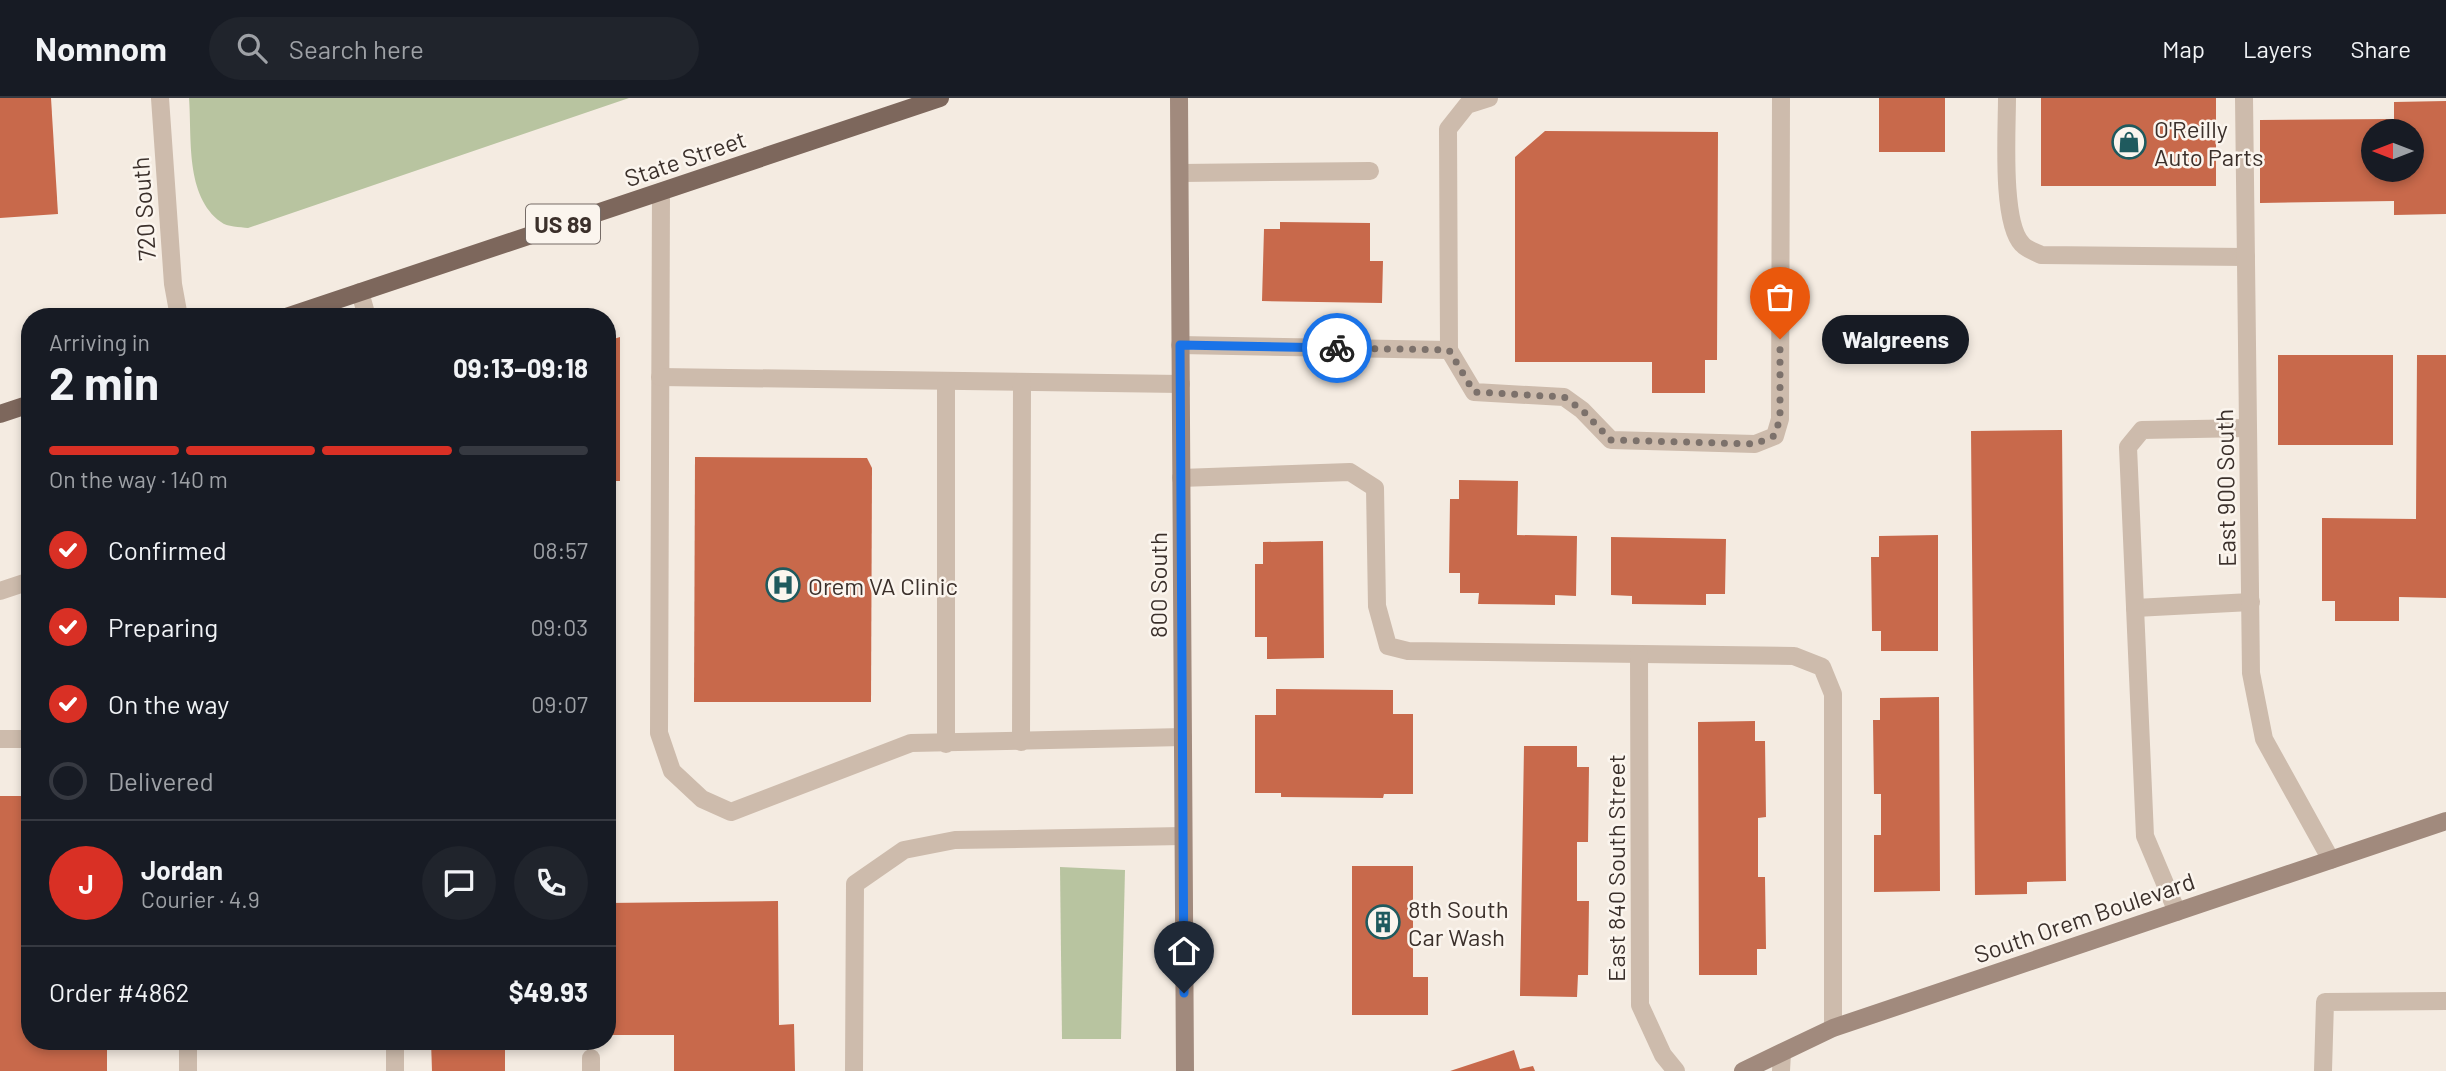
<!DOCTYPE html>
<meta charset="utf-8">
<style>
:root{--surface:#171b24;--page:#20242c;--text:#f1f3f6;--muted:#9ea1a6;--line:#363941;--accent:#d93025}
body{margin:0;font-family:Barlow,sans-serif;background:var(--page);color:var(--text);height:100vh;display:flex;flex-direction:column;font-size:26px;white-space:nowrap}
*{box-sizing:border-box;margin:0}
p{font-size:23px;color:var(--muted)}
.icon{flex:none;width:38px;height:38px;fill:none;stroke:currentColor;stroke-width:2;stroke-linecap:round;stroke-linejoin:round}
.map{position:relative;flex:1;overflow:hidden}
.details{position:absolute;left:21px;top:210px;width:595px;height:742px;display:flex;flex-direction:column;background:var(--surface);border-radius:28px;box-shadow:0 4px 10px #0003}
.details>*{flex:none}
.needle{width:46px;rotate:270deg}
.controls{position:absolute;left:2361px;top:21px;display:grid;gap:14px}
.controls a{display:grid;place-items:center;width:63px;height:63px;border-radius:50%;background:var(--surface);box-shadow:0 4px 10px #0003;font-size:35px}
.pin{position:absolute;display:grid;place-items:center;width:60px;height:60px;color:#fff;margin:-72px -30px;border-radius:50% 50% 50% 0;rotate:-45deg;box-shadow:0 0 7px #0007}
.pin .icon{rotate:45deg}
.courier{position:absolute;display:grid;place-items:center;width:70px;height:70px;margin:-35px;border:5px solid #1a73e8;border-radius:50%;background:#fff;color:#222;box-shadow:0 2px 9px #0007}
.bubble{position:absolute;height:49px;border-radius:24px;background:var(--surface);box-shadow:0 4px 10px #0003;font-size:23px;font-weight:700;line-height:49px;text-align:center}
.summary em{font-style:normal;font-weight:700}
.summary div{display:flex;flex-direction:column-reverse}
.summary{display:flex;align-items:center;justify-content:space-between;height:119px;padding:0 28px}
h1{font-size:46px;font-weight:700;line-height:52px}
.bar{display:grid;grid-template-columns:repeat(4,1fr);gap:10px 7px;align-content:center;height:84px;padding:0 28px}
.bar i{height:9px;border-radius:5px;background:var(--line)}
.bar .selected{background:var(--accent)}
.bar p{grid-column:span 4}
.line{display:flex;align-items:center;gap:18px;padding:0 28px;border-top:2px solid var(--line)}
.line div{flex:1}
.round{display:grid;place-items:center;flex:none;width:74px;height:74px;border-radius:37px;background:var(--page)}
ol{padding:0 28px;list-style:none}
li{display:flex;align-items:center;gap:21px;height:77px}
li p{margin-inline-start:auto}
li .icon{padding:7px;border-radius:50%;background:var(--accent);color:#fff;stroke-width:4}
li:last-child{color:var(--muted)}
li i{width:38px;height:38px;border:4px solid var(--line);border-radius:50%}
header{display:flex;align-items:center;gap:42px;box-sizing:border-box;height:98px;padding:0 35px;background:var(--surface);border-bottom:2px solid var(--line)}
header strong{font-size:33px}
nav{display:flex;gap:38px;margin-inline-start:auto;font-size:24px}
.search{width:490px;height:63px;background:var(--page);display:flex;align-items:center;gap:18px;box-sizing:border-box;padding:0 24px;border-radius:38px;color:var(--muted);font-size:26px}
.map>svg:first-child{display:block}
.green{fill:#b8c4a0}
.building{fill:#c8694b;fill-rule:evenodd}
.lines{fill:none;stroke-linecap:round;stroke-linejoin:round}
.lane{stroke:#cdbbac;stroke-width:18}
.street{stroke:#cdbbac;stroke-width:18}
.secondary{stroke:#a18a7d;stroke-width:18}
.primary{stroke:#7d675c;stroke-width:18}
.done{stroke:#7c716b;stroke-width:7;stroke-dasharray:0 12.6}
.route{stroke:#1a73e8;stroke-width:9}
.labels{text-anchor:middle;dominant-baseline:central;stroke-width:5;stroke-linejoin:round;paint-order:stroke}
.shield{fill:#fbf5ee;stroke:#756b66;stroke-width:2}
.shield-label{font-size:23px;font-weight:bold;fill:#3b302b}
.poi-label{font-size:24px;fill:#3b302b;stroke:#fbf5ee;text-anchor:start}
.street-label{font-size:24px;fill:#3b302b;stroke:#fbf5ee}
</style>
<header>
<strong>Nomnom</strong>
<div class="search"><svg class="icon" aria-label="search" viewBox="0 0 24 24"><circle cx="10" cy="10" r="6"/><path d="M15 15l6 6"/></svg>Search here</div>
<nav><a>Map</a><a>Layers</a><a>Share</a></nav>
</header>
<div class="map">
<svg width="2446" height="973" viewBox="0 0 2446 973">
<rect width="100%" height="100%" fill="#f4ebe1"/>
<g class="green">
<path d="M 189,0 L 629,0 L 248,130 C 240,129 227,129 221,124 C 185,98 192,40 189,0 Z"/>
<polygon points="1060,769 1125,772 1121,941 1062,941"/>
</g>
<g class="building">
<polygon points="0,0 51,0 58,116 0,120"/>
<rect x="1879" y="0" width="66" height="54"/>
<rect x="2041" y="0" width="175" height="88"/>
<path d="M 2446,3 L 2446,116 L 2394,117 L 2394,103 L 2260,105 L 2260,22 L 2394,21 L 2394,4 ZM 2373,33 L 2412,33 L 2412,72 L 2373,72 Z"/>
<polygon points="1545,33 1718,34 1717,262 1705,262 1705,295 1652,295 1652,264 1515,264 1515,59"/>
<polygon points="1280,124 1370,125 1370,163 1383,163 1382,205 1262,203 1264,131 1280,131"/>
<polygon points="620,239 620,383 607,383 607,243"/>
<rect x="2278" y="257" width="115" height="90"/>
<polygon points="2417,257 2446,257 2446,500 2399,499 2399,523 2335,523 2335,503 2322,503 2322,420 2416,421"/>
<polygon points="2062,332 2066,783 2027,784 2027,796 1975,797 1971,333"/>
<polygon points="695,359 867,360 872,370 871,604 694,604"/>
<polygon points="1459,382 1518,383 1517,437 1577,438 1576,498 1555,497 1555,507 1478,506 1479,495 1460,495 1460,475 1449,475 1450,401 1459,401"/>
<polygon points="1938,437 1938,553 1881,553 1881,533 1872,533 1871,459 1879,459 1879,438"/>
<polygon points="1611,439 1726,441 1725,496 1706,496 1706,507 1632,506 1632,498 1611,497"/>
<polygon points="1323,443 1324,560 1267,561 1267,539 1255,539 1255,466 1263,466 1263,444"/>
<polygon points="1276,591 1393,592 1393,616 1413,616 1413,696 1384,696 1383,700 1281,699 1281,695 1255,695 1255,617 1276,617"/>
<polygon points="1939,599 1940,793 1874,794 1874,737 1881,737 1881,696 1874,696 1873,622 1880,622 1880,600"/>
<polygon points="1755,623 1755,643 1765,643 1766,719 1758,720 1758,779 1765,779 1766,851 1757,851 1757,877 1699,877 1698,624"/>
<polygon points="1524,648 1577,648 1577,669 1589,669 1588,744 1577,744 1577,803 1589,803 1588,877 1578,877 1577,899 1520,898"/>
<polygon points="0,698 30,698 30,943 107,943 107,973 0,973"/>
<polygon points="1352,768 1413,768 1413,879 1428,879 1428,917 1352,917"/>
<polygon points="778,803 779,927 794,926 795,973 674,973 674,937 607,937 607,805"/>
<polygon points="431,943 505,943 505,973 432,973"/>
<polygon points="1514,952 1520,971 1533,968 1535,973 1450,973"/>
</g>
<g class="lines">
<g class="lane">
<path d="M 2007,0 C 2007,32 2001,124 2022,146 C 2026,151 2035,154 2041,157 L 2246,159"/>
<polyline points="1180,75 1370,73"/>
<polyline points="661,94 659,635 672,673 702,701 731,714 911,645 1183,639"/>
<polyline points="360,194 367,219"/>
<polyline points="1180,247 1449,252 1474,294 1564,299 1582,312 1611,342 1755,346 1775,338 1780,321 1781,0"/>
<polyline points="1449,252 1448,31 1467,7 1489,0"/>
<polyline points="660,279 1181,286"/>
<polyline points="946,283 946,646"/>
<polyline points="1181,380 1350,374 1375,390 1377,508 1388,548 1408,553 1794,558 1822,569 1833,596 1833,930"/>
<polyline points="0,493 30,483"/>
<polyline points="2135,510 2251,504"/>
<polyline points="1639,556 1640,907 1663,957 1676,973"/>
<polyline points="0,641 30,641"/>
<polyline points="1021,644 1022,284"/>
<polyline points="2177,814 2145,738 2128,349 2142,332 2248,330"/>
<polyline points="395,943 395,973"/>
<polyline points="188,973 188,943"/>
<polyline points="591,973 591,960"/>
<polyline points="854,973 855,786 904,752 955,742 1183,738"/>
</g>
<g class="street">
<polyline points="160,0 173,186 179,219"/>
<polyline points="2244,0 2251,575 2264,641 2331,762"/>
<polyline points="1781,973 1782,955"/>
<polyline points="2323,973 2325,904 2446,903"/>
</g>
<g class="secondary">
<polyline points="1179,0 1185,973"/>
<polyline points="1743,973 1833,930 2446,723"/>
</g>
<g class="primary">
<polyline points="286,219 940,0"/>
<polyline points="0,316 30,306"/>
</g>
</g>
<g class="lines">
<polyline class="done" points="1337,250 1449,252 1474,294 1564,299 1582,312 1611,342 1755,346 1774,338 1780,321 1780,241"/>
<polyline class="route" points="1184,895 1180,247 1337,250"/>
</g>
<defs>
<symbol id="shop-ring" viewBox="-11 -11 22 22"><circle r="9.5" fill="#fbf5ee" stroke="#1f5a5e" stroke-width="1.5"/><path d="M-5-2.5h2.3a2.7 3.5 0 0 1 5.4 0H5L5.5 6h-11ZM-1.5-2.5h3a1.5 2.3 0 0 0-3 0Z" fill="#1f5a5e"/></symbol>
<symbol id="hospital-ring" viewBox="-11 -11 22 22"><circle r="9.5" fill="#fbf5ee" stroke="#1f5a5e" stroke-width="1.5"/><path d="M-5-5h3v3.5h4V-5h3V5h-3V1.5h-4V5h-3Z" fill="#1f5a5e"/></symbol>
<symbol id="building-ring" viewBox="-11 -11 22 22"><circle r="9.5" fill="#fbf5ee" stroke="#1f5a5e" stroke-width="1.5"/><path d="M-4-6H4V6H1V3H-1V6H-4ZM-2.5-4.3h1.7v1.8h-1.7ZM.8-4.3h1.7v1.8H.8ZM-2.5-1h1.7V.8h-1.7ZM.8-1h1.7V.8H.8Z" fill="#1f5a5e"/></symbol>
</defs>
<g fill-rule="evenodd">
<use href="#shop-ring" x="2110" y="25" width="38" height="38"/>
<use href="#hospital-ring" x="764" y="468" width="38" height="38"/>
<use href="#building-ring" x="1364" y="805" width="38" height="38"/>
</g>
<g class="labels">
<rect class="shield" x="526" y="106.5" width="74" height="39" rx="5"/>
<g class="shield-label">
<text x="563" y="126">US 89</text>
</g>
<g class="poi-label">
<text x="2154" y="30">O'Reilly<tspan x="2154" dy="28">Auto Parts</tspan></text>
<text x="808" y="487">Orem VA Clinic</text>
<text x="1408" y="810">8th South<tspan x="1408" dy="28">Car Wash</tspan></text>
</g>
<g class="street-label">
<text transform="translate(685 60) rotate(-19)">State Street</text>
<text transform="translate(143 111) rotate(-94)">720 South</text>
<text transform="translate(2225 390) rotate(-91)">East 900 South</text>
<text transform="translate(1157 487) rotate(-90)">800 South</text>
<text transform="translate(1615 770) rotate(-90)">East 840 South Street</text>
<text transform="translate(2084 819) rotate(-19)">South Orem Boulevard</text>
</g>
</g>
</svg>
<div class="controls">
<a><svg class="needle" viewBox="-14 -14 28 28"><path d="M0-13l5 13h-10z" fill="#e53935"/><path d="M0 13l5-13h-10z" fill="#9ea1a6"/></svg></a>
</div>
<div class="pin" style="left:1780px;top:241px;background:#ea580c"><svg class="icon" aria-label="bag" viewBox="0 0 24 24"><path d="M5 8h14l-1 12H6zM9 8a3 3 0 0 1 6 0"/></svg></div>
<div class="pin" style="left:1184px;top:895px;background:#1f2937"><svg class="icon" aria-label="home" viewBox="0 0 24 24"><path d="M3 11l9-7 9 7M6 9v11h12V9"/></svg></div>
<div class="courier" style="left:1337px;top:250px"><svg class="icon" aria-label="bike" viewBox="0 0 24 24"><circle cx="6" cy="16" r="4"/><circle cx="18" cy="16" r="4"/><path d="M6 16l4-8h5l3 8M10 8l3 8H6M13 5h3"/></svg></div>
<div class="bubble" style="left:1822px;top:217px;width:147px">Walgreens</div>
<section class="details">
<div class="summary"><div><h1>2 min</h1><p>Arriving in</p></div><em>09:13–09:18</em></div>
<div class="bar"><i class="selected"></i><i class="selected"></i><i class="selected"></i><i></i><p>On the way · 140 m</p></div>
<ol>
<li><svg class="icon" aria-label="check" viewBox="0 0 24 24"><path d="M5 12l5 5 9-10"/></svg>Confirmed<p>08:57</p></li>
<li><svg class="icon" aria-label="check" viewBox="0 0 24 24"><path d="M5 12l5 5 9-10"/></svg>Preparing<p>09:03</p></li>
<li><svg class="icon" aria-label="check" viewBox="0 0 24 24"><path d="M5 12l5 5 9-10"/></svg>On the way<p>09:07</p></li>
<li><i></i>Delivered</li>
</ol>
<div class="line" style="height:126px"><b class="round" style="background:var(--accent);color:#fff">J</b><div><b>Jordan</b><p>Courier · 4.9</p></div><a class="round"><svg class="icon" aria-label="chat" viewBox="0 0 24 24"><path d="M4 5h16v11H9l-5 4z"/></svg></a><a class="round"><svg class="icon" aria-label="phone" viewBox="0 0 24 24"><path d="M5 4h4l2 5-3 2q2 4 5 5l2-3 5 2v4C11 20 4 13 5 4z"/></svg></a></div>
<div class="line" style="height:91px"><div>Order #4862</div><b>$49.93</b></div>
</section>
</div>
